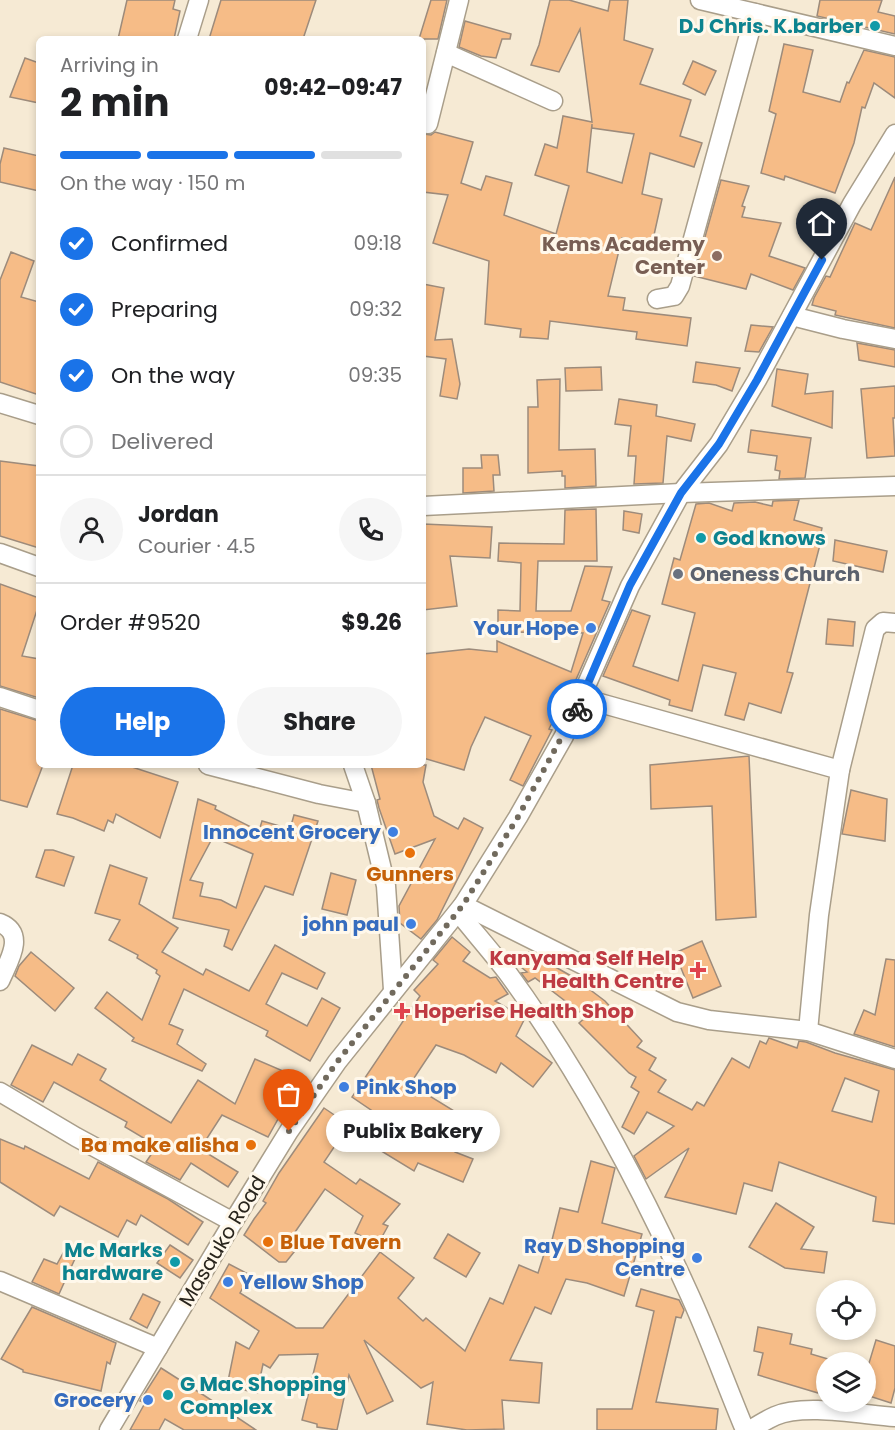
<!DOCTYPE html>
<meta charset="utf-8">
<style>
:root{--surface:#fff;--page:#f6f6f6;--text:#202124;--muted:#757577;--line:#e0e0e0;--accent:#1a73e8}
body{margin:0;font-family:Poppins,sans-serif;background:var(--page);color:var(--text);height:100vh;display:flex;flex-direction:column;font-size:22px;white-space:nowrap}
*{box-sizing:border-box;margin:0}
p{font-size:20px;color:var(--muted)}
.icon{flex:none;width:33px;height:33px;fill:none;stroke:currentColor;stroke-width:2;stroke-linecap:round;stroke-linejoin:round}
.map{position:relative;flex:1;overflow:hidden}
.side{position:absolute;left:36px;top:36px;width:390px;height:732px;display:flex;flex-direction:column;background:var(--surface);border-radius:9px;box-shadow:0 3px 9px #0003}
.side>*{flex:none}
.controls{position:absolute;left:816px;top:1280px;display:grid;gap:12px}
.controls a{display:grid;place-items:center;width:60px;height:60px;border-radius:50%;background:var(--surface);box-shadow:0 3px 9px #0003;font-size:30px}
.pin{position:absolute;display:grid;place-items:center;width:51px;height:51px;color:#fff;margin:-62px -26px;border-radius:50% 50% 50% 0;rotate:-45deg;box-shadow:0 0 6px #0007}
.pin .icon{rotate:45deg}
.courier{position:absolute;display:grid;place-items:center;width:60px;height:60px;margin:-30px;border:4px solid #1a73e8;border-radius:50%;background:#fff;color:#222;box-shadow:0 2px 8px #0007}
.bubble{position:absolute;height:42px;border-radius:21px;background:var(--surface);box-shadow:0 3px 9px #0003;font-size:20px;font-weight:700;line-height:42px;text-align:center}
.overview em{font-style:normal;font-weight:700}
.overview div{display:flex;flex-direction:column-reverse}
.overview{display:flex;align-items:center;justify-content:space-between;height:102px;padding:0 24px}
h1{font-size:39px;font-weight:700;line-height:45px}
.bar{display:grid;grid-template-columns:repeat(4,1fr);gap:9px 6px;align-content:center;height:72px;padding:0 24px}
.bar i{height:8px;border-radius:4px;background:var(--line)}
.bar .on{background:var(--accent)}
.bar p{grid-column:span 4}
.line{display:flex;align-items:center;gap:15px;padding:0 24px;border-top:2px solid var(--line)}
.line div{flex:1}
.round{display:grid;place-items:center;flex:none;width:63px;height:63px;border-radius:32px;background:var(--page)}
ol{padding:0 24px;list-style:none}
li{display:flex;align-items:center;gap:18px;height:66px}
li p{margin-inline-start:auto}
li .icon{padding:6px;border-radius:50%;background:var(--accent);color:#fff;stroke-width:4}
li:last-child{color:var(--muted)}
li i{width:33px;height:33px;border:3px solid var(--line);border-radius:50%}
.cta{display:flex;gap:12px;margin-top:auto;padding:12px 24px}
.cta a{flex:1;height:69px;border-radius:36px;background:var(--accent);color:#fff;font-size:24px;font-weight:700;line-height:69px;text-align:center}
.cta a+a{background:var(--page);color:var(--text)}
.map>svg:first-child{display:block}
.building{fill:#f6bc87;stroke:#9d8b7b;stroke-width:1.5;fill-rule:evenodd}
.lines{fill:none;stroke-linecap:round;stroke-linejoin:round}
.street-casing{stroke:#a99e8a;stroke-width:21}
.street{stroke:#fff;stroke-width:18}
.done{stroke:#716a5d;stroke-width:6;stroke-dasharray:0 10.8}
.route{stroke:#1a73e8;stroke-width:8}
.culture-dot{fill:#0f9aa8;stroke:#fff8eb;stroke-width:2}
.education-dot{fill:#8d6e63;stroke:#fff8eb;stroke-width:2}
.worship-dot{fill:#6b7280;stroke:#fff8eb;stroke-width:2}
.shop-dot{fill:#3f7fe0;stroke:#fff8eb;stroke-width:2}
.food-dot{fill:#e8710a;stroke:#fff8eb;stroke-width:2}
.health-dot{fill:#e0444e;stroke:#fff8eb;stroke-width:2}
.labels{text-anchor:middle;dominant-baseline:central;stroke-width:6;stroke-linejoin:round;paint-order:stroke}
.culture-label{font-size:20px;font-weight:bold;fill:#0d838f;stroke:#fff8eb;text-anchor:end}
.education-label{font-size:20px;font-weight:bold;fill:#785e54;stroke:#fff8eb;text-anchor:end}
.worship-label{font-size:20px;font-weight:bold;fill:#5b616d;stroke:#fff8eb;text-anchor:start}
.shop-label{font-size:20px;font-weight:bold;fill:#366cbe;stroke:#fff8eb;text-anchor:end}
.food-label{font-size:20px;font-weight:bold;fill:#c56008;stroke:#fff8eb}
.health-label{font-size:20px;font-weight:bold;fill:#be3a42;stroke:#fff8eb;text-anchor:end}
.street-label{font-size:20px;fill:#29251d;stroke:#fff8eb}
</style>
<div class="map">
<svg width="895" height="1430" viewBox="0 0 895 1430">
<rect width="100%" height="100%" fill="#f6ead4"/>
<g class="building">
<polygon points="127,0 175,0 173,9 180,11 174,39 118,39"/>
<polygon points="221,0 316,0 303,39 209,39"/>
<polygon points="431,0 447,0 438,39 419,39"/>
<path d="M 550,0 L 569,0 L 608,11 L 610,0 L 628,0 L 624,40 L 653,49 L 640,84 L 691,100 L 680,136 L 702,143 L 694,167 L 650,153 L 642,194 L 662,199 L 652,244 L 622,238 L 608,296 L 625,298 L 623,310 L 691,318 L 687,346 L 636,339 L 637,332 L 550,321 L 548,339 L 520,337 L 521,329 L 485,324 L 489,261 L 433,243 L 448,195 L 423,192 L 423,140 L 424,134 L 431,135 L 435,132 L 473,142 L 461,183 L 481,190 L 486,176 L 512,183 L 504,215 L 556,234 L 569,186 L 535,175 L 545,144 L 557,148 L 563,116 L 592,122 L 580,29 L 559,72 L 531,65 L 539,45 ZM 592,124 L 592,128 L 634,134 L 622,183 L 587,172 Z"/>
<polygon points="820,0 882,0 878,12 895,16 895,34 817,16"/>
<polygon points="465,21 511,34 510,39 502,39 496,58 481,56 459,47"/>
<polygon points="784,44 813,50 803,92 840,102 847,82 849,83 864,50 895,57 895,98 874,83 865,108 862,107 854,143 835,193 785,176 784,180 761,173 776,114 769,111"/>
<polygon points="25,58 39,63 39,103 10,97"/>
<polygon points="693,61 716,71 705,95 683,84"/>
<polygon points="4,148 39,156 39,191 0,182 0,164"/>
<polygon points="895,177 895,328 835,315 836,311 812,305 814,298 826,276 830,277 855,223 871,230"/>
<polygon points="721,180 749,186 742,206 745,207 742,217 781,223 769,256 805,268 793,290 751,274 746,289 694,276"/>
<polygon points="11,252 34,261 21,297 39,302 39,395 0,382 0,280"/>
<polygon points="423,284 444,288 435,340 452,339 460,384 457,399 440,396 446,359 423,356"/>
<polygon points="751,325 773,327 759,352 745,351"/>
<polygon points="857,343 895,350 895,367 859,360"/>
<polygon points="696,362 740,368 732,391 716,385 693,382"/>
<polygon points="601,367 602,390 566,391 565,368"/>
<polygon points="777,369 808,374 805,394 833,391 832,428 772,406"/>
<polygon points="560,379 559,450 595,449 596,486 565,488 565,476 562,476 562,471 528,473 528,407 538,407 537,380"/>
<polygon points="895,386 895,418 893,418 895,456 867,458 861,389"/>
<polygon points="619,399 657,405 656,416 695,424 691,441 667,436 663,483 634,484 636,456 628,456 631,426 615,424"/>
<polygon points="751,430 811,438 805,478 779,479 780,471 775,470 777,456 748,452"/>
<polygon points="481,455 498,455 500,475 493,475 494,491 463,493 463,468 482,468"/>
<polygon points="0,461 39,466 39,548 0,536"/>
<polygon points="799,500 794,520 822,528 820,537 822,537 787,672 793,673 781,713 749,703 744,720 725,715 736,673 703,665 692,711 669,705 670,700 603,676 632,610 650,616 633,666 678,681 695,613 662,604 674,558 680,560 696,504 709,503 732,511 734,503 755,502 772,506 773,501"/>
<polygon points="596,509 597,561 538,561 536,611 571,611 585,566 612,567 602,600 610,602 567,700 564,699 549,729 552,730 523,786 510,780 531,736 485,717 471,747 464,770 423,758 423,654 469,649 497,652 497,641 571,672 583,633 498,632 498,610 520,611 521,563 498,561 499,543 564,544 565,510"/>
<polygon points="624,511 642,514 639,533 623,530"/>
<polygon points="423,524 492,527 490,558 450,556 457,606 423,610"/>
<polygon points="835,540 887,551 883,572 833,561"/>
<polygon points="0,584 39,598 39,604 22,656 39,659 39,698 0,686"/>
<polygon points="828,619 855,622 853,646 826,644"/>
<polygon points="0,709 39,721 39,765 43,765 27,807 0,800"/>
<polygon points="749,756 756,917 716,920 712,806 651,809 650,765"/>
<polygon points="73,765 126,765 178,782 160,838 116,814 113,823 108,820 104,831 73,818 57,814"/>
<polygon points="371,765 426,765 423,782 434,816 458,829 464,818 483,828 437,920 421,939 400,923 399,906 435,839 395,854 379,808 377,800 380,799"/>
<polygon points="851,790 887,799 885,841 842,834"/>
<path d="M 198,799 L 216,806 L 215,809 L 259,831 L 262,821 L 290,829 L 294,815 L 318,821 L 293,895 L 265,886 L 232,950 L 224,946 L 229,930 L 173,918 ZM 213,837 L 253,854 L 236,908 L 221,900 L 200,896 L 203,883 L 190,880 Z"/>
<polygon points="45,850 53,850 74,857 64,886 36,877"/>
<polygon points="110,865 147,878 139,904 178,928 162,952 203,975 206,969 249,991 275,945 325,973 317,989 282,973 266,1004 307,1026 322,998 340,1008 310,1061 266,1036 268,1031 184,989 169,1024 183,1030 177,1044 206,1064 202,1071 132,1041 134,1038 95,1008 107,992 142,1020 160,976 156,973 157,970 137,958 138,955 109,940 120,920 95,913"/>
<polygon points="331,873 356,880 347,915 322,909"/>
<polygon points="452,937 470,952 463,961 490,978 496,977 508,994 495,1001 525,1018 516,1036 552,1063 533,1087 501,1063 496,1073 464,1055 436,1045 410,1084 464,1117 455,1152 473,1159 463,1182 418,1163 414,1171 378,1149 393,1125 352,1097 420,996 414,990 438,964 433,960"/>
<polygon points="702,941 721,986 693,998 675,953"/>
<polygon points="31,952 74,988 55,1011 15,976 19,966"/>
<path d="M 529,952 L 573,977 L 605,1001 L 642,1041 L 637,1047 L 656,1058 L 649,1070 L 666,1080 L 658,1092 L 692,1110 L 697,1102 L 704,1106 L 732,1058 L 749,1068 L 760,1041 L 766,1044 L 769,1038 L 797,1048 L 799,1041 L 806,1042 L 835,1053 L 895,1070 L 895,1224 L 873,1221 L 876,1197 L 779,1162 L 772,1191 L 744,1183 L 736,1214 L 665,1197 L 689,1148 L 646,1179 L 634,1156 L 674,1126 L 647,1112 L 634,1134 L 622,1127 L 639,1092 L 631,1087 L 636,1077 L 629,1073 L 579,1023 L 586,1017 L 535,978 L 528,982 L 521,973 L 527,972 L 521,967 ZM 845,1078 L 879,1091 L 872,1122 L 832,1111 Z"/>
<polygon points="886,959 895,960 895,1047 854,1034 864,1010 875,1015"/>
<polygon points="32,1045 72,1065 78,1054 106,1069 100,1080 171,1123 198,1080 235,1104 255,1059 304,1080 287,1103 268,1137 222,1115 200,1149 238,1172 228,1187 191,1163 180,1180 146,1162 157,1146 125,1127 127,1122 54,1082 43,1102 11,1085"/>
<polygon points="324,1108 349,1125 324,1162 356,1184 360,1179 400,1204 383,1224 388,1226 378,1244 355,1233 363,1216 325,1189 286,1245 294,1252 286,1262 279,1262 244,1235 254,1219 266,1203 263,1201 279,1173"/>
<polygon points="0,1139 24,1149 25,1146 89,1179 98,1162 168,1199 203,1222 188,1245 141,1215 136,1225 127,1220 118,1237 60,1206 54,1216 0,1182"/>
<polygon points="591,1161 615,1168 602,1223 642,1234 624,1296 587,1283 566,1279 551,1314 535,1307 510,1360 542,1363 539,1403 502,1400 504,1429 467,1430 427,1424 433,1382 421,1388 364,1340 393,1401 367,1414 349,1375 337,1430 317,1427 317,1424 302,1420 318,1354 279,1355 270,1368 263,1364 257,1393 227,1386 236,1342 249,1349 259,1331 210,1298 229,1264 250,1275 240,1293 296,1328 323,1328 380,1252 414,1278 398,1298 423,1321 426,1318 465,1351 490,1298 503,1304 519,1265 538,1273 545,1251 549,1252 560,1208 578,1212"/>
<polygon points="776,1203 814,1227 801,1249 827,1252 824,1273 785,1268 749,1247"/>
<polygon points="448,1234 480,1253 466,1277 434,1258"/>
<polygon points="170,1245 193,1260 180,1278 157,1263"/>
<polygon points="67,1246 78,1252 59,1294 32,1282 44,1259 57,1264"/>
<polygon points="641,1289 679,1300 684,1310 681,1318 676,1317 656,1402 718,1409 716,1430 597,1430 597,1409 632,1409 654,1311 636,1306"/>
<polygon points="143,1294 160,1302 147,1328 130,1319"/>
<polygon points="32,1307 116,1343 110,1364 107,1362 101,1391 23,1372 23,1370 1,1359"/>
<polygon points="758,1327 792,1334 790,1344 812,1349 811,1354 828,1359 818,1393 758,1375 763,1353 754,1351"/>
<polygon points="876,1340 895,1346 895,1388 891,1403 866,1395 866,1373"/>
<polygon points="161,1368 205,1396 256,1430 184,1430 165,1419 159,1430 130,1430 145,1403 140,1401"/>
</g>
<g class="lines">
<defs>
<g id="street">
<polyline points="700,0 895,46"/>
<polyline points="187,39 199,0"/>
<polyline points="446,53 553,101"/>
<polyline points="428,124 459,0"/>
<polyline points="657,299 674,296 680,286 755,13"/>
<polyline points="792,316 843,329 895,339"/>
<polyline points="0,403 39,415"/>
<polyline points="423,506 681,493 895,486"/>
<polyline points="0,553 39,567"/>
<polyline points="0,697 39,710"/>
<polyline points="582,698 840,770 819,915 808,1031"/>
<polyline points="208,765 319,794 366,803"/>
<polyline points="353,765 366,803 386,886 393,990"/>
<polyline points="840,770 875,629 883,622 895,623"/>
<polyline points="463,905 677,1012 709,1020 808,1031 895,1059"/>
<path d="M 458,912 C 474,932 491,951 507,972 C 578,1069 636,1177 686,1287 C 708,1334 725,1382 745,1430"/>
<path d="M 0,923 C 27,934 8,962 0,981"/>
<polyline points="0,1092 76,1137 233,1222"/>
<polyline points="0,1281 158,1348"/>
<polyline points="109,1430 233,1222 289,1131 337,1062 463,905 518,817 564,736 630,586 681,493 719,444 757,380 852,204 895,134"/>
<path d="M 750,1430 C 758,1425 766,1420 775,1416 C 804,1403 863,1415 895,1417"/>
</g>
</defs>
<use href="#street" class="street-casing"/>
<use href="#street" class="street"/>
</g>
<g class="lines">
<polyline class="done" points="289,1131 337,1062 463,905 518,817 577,709"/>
<polyline class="route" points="577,709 630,585 681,493 719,444 757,380 822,260"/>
</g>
<g class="culture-dot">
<circle cx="875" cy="26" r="6"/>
<circle cx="701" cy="538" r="6"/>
<circle cx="175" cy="1262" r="6"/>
<circle cx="168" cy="1395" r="6"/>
</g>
<circle class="education-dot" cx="717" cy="256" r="6"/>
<circle class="worship-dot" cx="678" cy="574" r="6"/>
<g class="shop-dot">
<circle cx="591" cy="628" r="6"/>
<circle cx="393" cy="832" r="6"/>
<circle cx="411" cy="924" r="6"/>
<circle cx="344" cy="1087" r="6"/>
<circle cx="697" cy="1258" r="6"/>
<circle cx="228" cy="1282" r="6"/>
<circle cx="148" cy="1400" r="6"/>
</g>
<g class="food-dot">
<circle cx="410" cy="853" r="6"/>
<circle cx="251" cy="1145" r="6"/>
<circle cx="268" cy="1242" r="6"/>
</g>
<g class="health-dot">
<path d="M695 961h6v6h6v6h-6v6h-6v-6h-6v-6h6z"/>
<path d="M399 1002h6v6h6v6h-6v6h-6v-6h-6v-6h6z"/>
</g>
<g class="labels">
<g class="culture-label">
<text x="863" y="26">DJ Chris. K.barber</text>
<text x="713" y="538" text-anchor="start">God knows</text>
<text x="163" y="1250">Mc Marks<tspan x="163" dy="23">hardware</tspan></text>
<text x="180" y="1384" text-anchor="start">G Mac Shopping<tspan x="180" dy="23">Complex</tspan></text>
</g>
<g class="education-label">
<text x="705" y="244">Kems Academy<tspan x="705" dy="23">Center</tspan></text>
</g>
<g class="worship-label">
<text x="690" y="574">Oneness Church</text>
</g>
<g class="shop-label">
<text x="579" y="628">Your Hope</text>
<text x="381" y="832">Innocent Grocery</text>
<text x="399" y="924">john paul</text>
<text x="356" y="1087" text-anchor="start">Pink Shop</text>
<text x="685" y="1246">Ray D Shopping<tspan x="685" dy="23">Centre</tspan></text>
<text x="240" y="1282" text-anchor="start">Yellow Shop</text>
<text x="136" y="1400">Grocery</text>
</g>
<g class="food-label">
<text x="410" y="874">Gunners</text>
<text x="239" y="1145" text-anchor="end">Ba make alisha</text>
<text x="280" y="1242" text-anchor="start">Blue Tavern</text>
</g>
<g class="health-label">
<text x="684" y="958">Kanyama Self Help<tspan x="684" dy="23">Health Centre</tspan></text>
<text x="414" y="1011" text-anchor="start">Hoperise Health Shop</text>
</g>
<g class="street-label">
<text transform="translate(222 1241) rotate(-59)">Masauko Road</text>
</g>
</g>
</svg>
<div class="controls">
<a><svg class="icon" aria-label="locate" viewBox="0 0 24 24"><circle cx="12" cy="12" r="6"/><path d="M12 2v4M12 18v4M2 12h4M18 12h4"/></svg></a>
<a><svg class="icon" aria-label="layers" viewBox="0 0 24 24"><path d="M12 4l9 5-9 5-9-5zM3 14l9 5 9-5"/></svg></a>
</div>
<div class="pin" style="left:289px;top:1131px;background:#ea580c"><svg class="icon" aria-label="bag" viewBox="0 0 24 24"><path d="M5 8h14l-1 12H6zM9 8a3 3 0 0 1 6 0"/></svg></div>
<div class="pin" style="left:822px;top:260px;background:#1f2937"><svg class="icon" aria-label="home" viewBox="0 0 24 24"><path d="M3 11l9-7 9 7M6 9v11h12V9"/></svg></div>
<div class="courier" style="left:577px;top:709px"><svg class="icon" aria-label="bike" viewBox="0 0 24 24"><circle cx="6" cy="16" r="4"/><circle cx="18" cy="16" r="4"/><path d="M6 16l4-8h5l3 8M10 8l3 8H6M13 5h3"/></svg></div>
<div class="bubble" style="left:326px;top:1110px;width:174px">Publix Bakery</div>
<section class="side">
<div class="overview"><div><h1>2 min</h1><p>Arriving in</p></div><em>09:42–09:47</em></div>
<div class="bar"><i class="on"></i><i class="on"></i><i class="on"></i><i></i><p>On the way · 150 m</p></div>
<ol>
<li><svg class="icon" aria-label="check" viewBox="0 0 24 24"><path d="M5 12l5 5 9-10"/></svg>Confirmed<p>09:18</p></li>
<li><svg class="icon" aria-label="check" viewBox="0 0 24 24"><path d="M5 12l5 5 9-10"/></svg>Preparing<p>09:32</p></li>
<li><svg class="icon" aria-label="check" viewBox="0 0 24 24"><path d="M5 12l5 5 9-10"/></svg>On the way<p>09:35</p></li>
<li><i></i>Delivered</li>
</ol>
<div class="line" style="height:108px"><a class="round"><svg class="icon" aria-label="person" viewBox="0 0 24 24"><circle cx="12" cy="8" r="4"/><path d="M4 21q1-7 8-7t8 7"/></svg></a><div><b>Jordan</b><p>Courier · 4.5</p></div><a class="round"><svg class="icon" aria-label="phone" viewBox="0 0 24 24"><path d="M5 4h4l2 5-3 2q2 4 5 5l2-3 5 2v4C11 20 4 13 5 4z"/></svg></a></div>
<div class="line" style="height:78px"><div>Order #9520</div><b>$9.26</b></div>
<div class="cta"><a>Help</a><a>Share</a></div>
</section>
</div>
